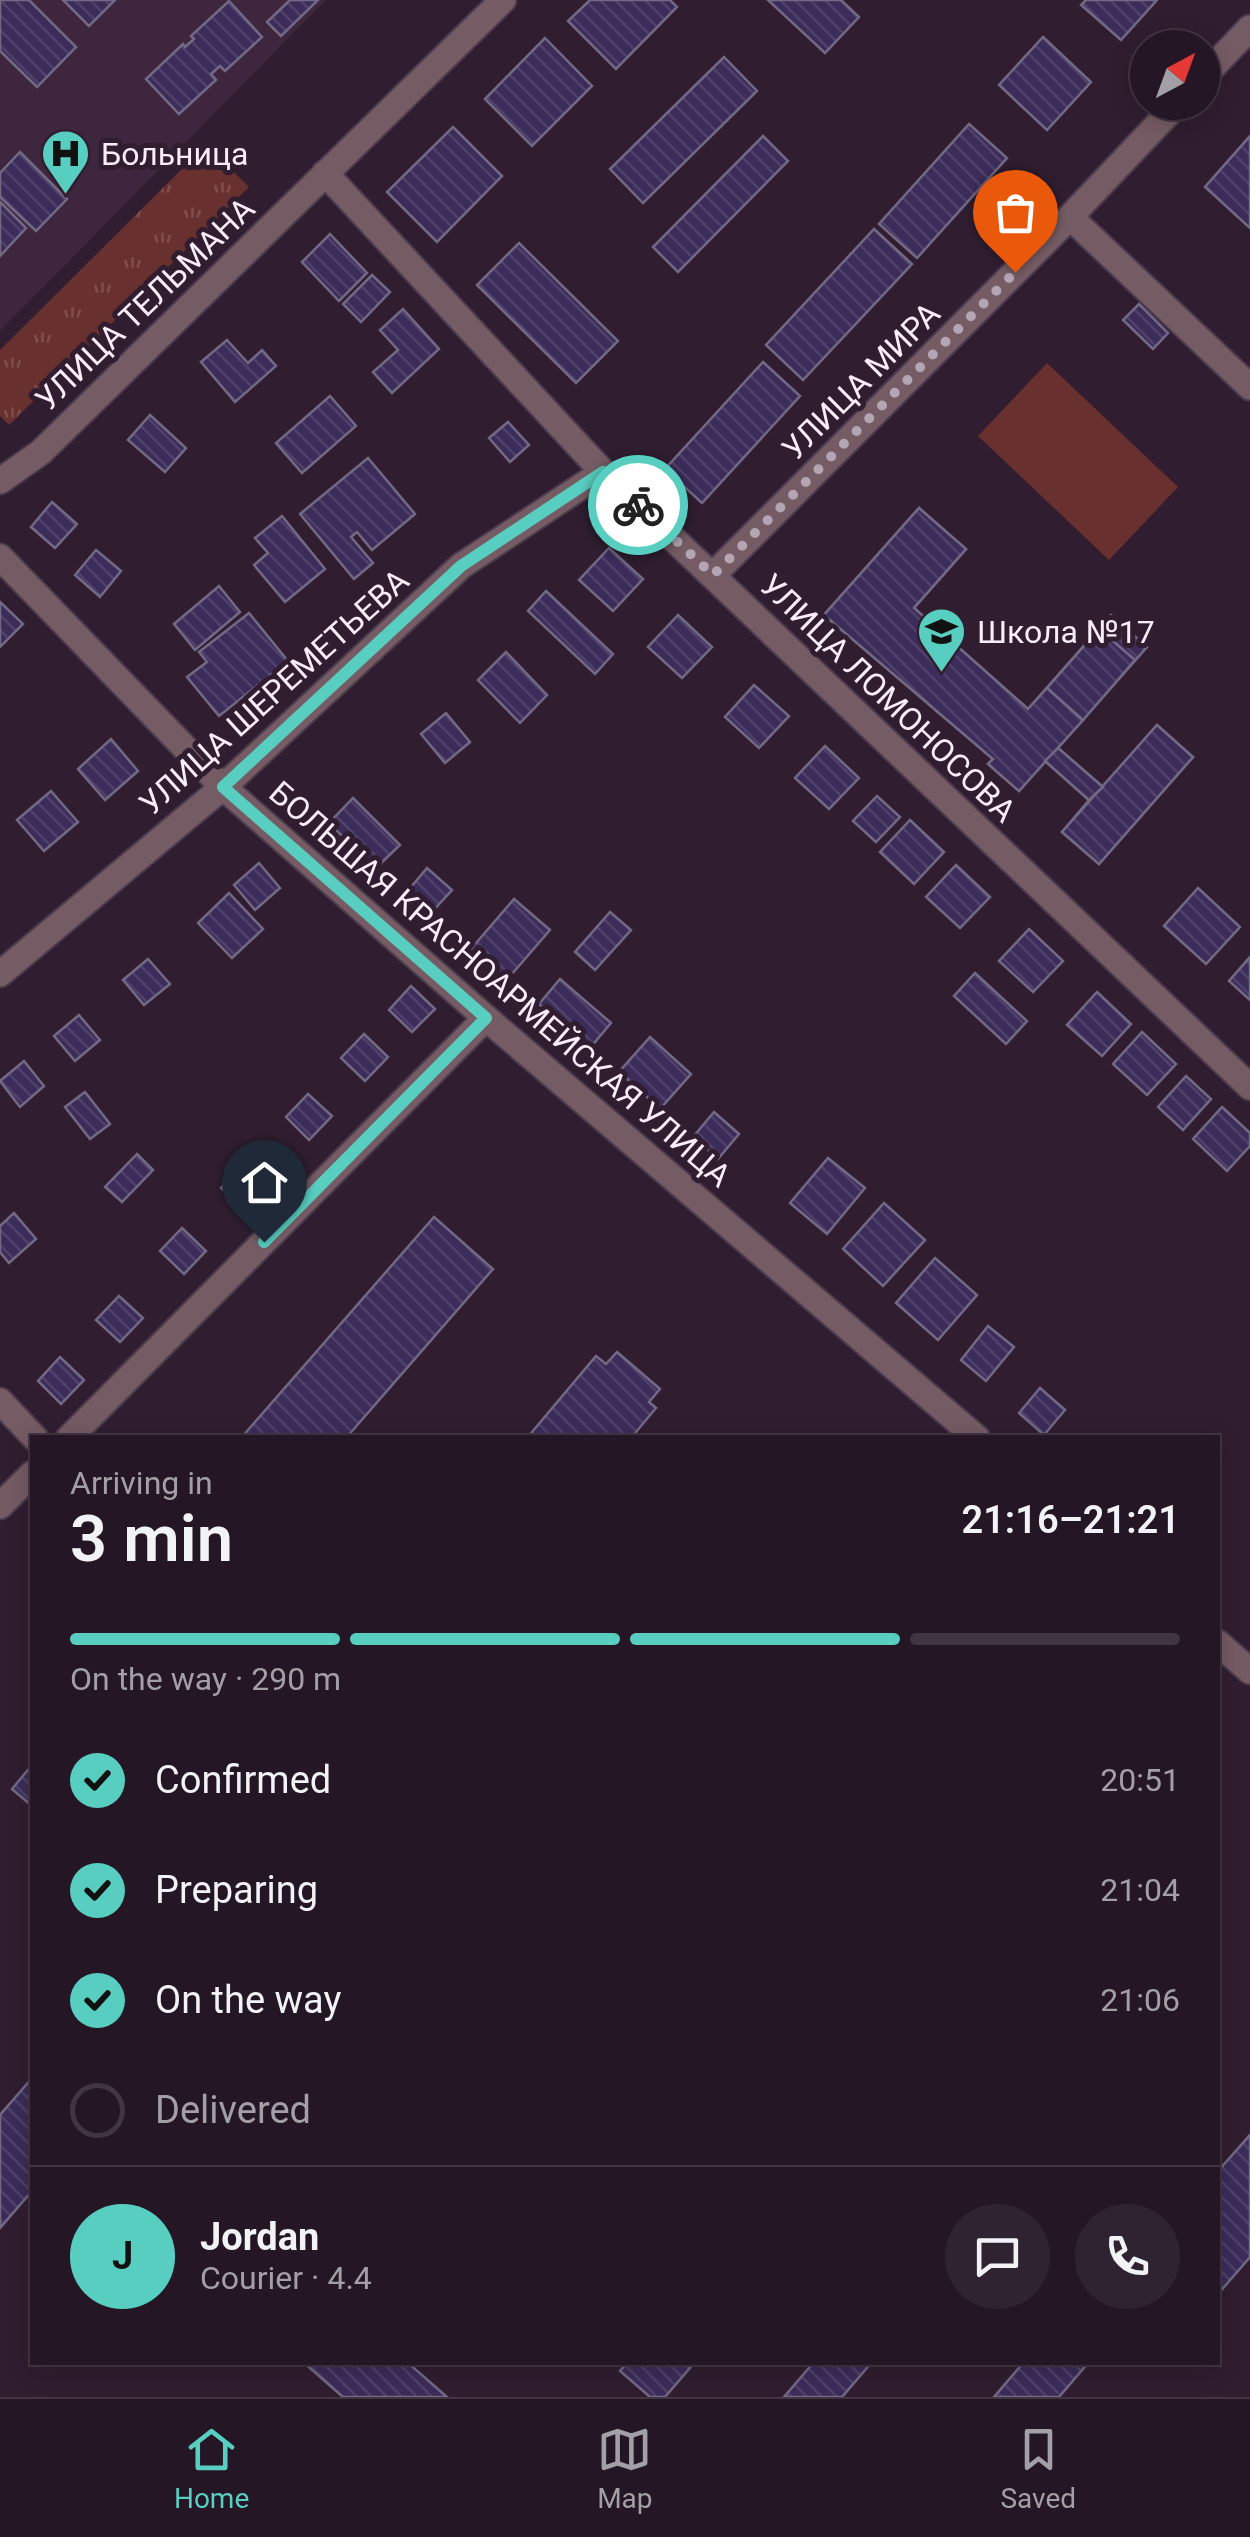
<!DOCTYPE html>
<meta charset="utf-8">
<style>
:root{--surface:#241624;--page:#302331;--text:#f1f3f6;--muted:#a39fa6;--line:#413541;--accent:#58cec0}
body{margin:0;font-family:Roboto,sans-serif;background:var(--page);color:var(--text);height:100vh;display:flex;flex-direction:column;font-size:38px;white-space:nowrap}
*{box-sizing:border-box;margin:0}
p{font-size:32px;color:var(--muted)}
.icon{flex:none;width:55px;height:55px;fill:none;stroke:currentColor;stroke-width:2;stroke-linecap:round;stroke-linejoin:round}
.map{position:relative;flex:1;overflow:hidden}
.drawer{position:absolute;left:30px;top:1435px;width:1190px;height:930px;display:flex;flex-direction:column;background:var(--surface);border-radius:0px;box-shadow:0 5px 25px #0003,0 0 0 2px var(--line)}
.drawer>*{flex:none}
.needle{width:65px;rotate:41deg}
.controls{position:absolute;left:1130px;top:30px;display:grid;gap:20px}
.controls a{display:grid;place-items:center;width:90px;height:90px;border-radius:50%;background:var(--surface);box-shadow:0 5px 25px #0003,0 0 0 2px var(--line);font-size:50px}
.pin{position:absolute;display:grid;place-items:center;width:85px;height:85px;color:#fff;margin:-102px -42px;border-radius:50% 50% 50% 0;rotate:-45deg;box-shadow:0 0 10px #0007}
.pin .icon{rotate:45deg}
.courier{position:absolute;display:grid;place-items:center;width:100px;height:100px;margin:-50px;border:8px solid #58cec0;border-radius:50%;background:#fff;color:#222;box-shadow:0 2px 12px #0007}
.headline em{font-style:normal;font-weight:600}
.headline div{display:flex;flex-direction:column-reverse}
.headline{display:flex;align-items:center;justify-content:space-between;height:170px;padding:0 40px}
h1{font-size:65px;font-weight:600;line-height:75px}
.bar{display:grid;grid-template-columns:repeat(4,1fr);gap:15px 10px;align-content:center;height:120px;padding:0 40px}
.bar i{height:12px;border-radius:8px;background:var(--line)}
.bar .on{background:var(--accent)}
.bar p{grid-column:span 4}
.line{display:flex;align-items:center;gap:25px;padding:0 40px;border-top:2px solid var(--line)}
.line div{flex:1}
.round{display:grid;place-items:center;flex:none;width:105px;height:105px;border-radius:52px;background:var(--page)}
ol{padding:0 40px;list-style:none}
li{display:flex;align-items:center;gap:30px;height:110px}
li p{margin-inline-start:auto}
li .icon{padding:10px;border-radius:50%;background:var(--accent);color:#111;stroke-width:4}
li:last-child{color:var(--muted)}
li i{width:55px;height:55px;border:5px solid var(--line);border-radius:50%}
.dock{display:flex;justify-content:space-around;align-items:center;height:140px;border-top:2px solid var(--line);background:var(--surface);font-size:28px;color:var(--muted)}
.dock a{display:grid;justify-items:center;gap:5px}
.dock .on{color:var(--accent)}
.map>svg:first-child{display:block}
.built{fill:#3e273e}
.grass{fill:url(#grass-tufts)}
.park{fill:#68302e}
.building{fill:url(#building-back-hatch);stroke:#726a85;stroke-width:2.5}
.lines{fill:none;stroke-linecap:round;stroke-linejoin:round}
.street-casing{stroke:#4c3b4c;stroke-width:29}
.street{stroke:#755b64;stroke-width:25}
.done{stroke:#b3a5b3;stroke-width:10;stroke-dasharray:0 18}
.route{stroke:#58cec0;stroke-width:12}
.labels{text-anchor:middle;dominant-baseline:central;stroke-width:10;stroke-linejoin:round;paint-order:stroke}
.poi-label{font-size:32px;fill:#faedf9;stroke:#301e30;text-anchor:start}
.street-label{font-size:32px;fill:#faedf9;stroke:#301e30}
</style>
<div class="map">
<svg width="1250" height="2397" viewBox="0 0 1250 2397">
<defs>
<pattern id="grass-tufts" width="24" height="20" patternUnits="userSpaceOnUse" patternTransform="scale(2.5)"><rect width="24" height="20" fill="#68302e"/><path d="M3 7l-1-3M5 7V3M7 7l1-3M15 17l-1-3M17 17v-4M19 17l1-3" fill="none" stroke="#7e4e4d"/></pattern>
<pattern id="building-back-hatch" width="6" height="6" patternUnits="userSpaceOnUse" patternTransform="scale(2.5)"><rect width="6" height="6" fill="#3c2c5a"/><path d="M-1 5l2 2M0 0l6 6M5-1l2 2" fill="none" stroke="#4f416a"/></pattern>
</defs>
<rect width="100%" height="100%" fill="#301e30"/>
<polygon class="built" points="0,0 326,0 0,331"/>
<polygon class="grass" points="206,145 249,187 9,425 0,416 0,350"/>
<polygon class="park" points="1047,363 1178,487 1109,560 978,436"/>
<g class="building">
<polygon points="0,0 29,0 76,47 37,87 0,51"/>
<polygon points="63,0 115,0 89,26"/>
<polygon points="290,0 318,0 281,36 267,22"/>
<polygon points="590,0 670,0 677,7 616,69 568,21"/>
<polygon points="768,0 841,0 859,17 825,53"/>
<polygon points="1086,0 1157,0 1121,40 1081,5"/>
<polygon points="229,1 262,37 225,71 220,66 211,74 216,80 179,114 146,79 183,44 185,47 194,39 191,36"/>
<polygon points="1043,37 1091,82 1047,130 999,85"/>
<polygon points="545,38 592,86 532,146 485,99"/>
<polygon points="724,57 757,91 643,203 610,169"/>
<polygon points="969,124 1007,158 917,258 879,224"/>
<polygon points="453,127 502,176 437,242 387,192"/>
<polygon points="763,136 788,161 678,272 653,247"/>
<polygon points="1250,136 1250,228 1205,187"/>
<polygon points="20,152 67,199 36,231 0,197 0,173"/>
<polygon points="0,202 26,228 0,256"/>
<polygon points="874,229 912,264 803,380 766,345"/>
<polygon points="330,234 367,273 339,301 302,262"/>
<polygon points="519,243 618,341 576,383 477,285"/>
<polygon points="372,275 390,292 361,322 343,304"/>
<polygon points="1139,304 1168,333 1153,349 1123,320"/>
<polygon points="403,309 439,349 392,393 373,372 398,350 380,330"/>
<polygon points="227,340 248,363 262,350 276,366 235,402 201,362"/>
<polygon points="763,362 800,396 702,503 665,469"/>
<polygon points="330,396 356,426 302,473 276,443"/>
<polygon points="150,415 186,448 165,472 128,440"/>
<polygon points="508,422 529,445 510,462 489,438"/>
<polygon points="368,458 415,514 372,550 357,532 351,537 373,563 354,579 300,514"/>
<polygon points="52,502 77,524 55,548 31,527"/>
<polygon points="919,508 966,549 914,608 1028,709 1111,615 1147,647 1058,748 1103,787 1157,725 1193,757 1099,864 1062,832 1089,800 1045,761 1019,791 988,764 993,759 824,615"/>
<polygon points="919,508 966,549 914,608 1028,709 1047,688 1083,720 1019,791 988,764 993,759 824,615"/>
<polygon points="282,516 325,569 285,602 254,565 268,553 255,538"/>
<polygon points="609,548 643,579 613,611 579,580"/>
<polygon points="96,550 121,571 100,597 75,575"/>
<polygon points="219,586 240,612 195,650 174,624"/>
<polygon points="546,591 613,654 595,674 528,611"/>
<polygon points="0,602 23,624 0,647"/>
<polygon points="249,613 288,661 219,716 187,677 207,662 199,652"/>
<polygon points="678,615 712,647 682,678 648,647"/>
<polygon points="1099,629 1135,660 1083,720 1047,688"/>
<polygon points="506,652 547,695 520,723 478,680"/>
<polygon points="754,685 789,716 759,748 725,717"/>
<polygon points="446,713 470,742 445,763 421,734"/>
<polygon points="1157,725 1193,757 1099,864 1062,832"/>
<polygon points="111,739 138,771 105,800 78,769"/>
<polygon points="825,746 859,778 829,809 795,778"/>
<polygon points="1058,748 1103,787 1089,800 1045,761"/>
<polygon points="51,791 78,822 44,851 17,820"/>
<polygon points="877,796 900,817 876,842 853,821"/>
<polygon points="353,798 400,845 375,869 329,823"/>
<polygon points="910,820 944,852 914,884 880,852"/>
<polygon points="259,863 280,888 255,910 234,885"/>
<polygon points="956,865 990,897 960,928 926,897"/>
<polygon points="427,868 452,890 430,914 406,893"/>
<polygon points="1198,888 1240,927 1206,964 1164,926"/>
<polygon points="229,893 263,929 232,958 198,923"/>
<polygon points="514,899 550,930 506,981 470,950"/>
<polygon points="610,912 631,930 595,970 575,952"/>
<polygon points="1029,929 1063,961 1033,992 999,961"/>
<polygon points="1250,957 1250,1000 1229,981"/>
<polygon points="148,959 170,984 144,1005 123,980"/>
<polygon points="975,973 1027,1021 1006,1044 954,996"/>
<polygon points="560,979 611,1023 590,1048 539,1004"/>
<polygon points="411,986 435,1009 412,1032 389,1010"/>
<polygon points="1097,992 1131,1024 1102,1056 1067,1025"/>
<polygon points="79,1015 100,1040 75,1061 54,1036"/>
<polygon points="1142,1032 1176,1064 1147,1095 1113,1064"/>
<polygon points="364,1034 388,1057 365,1081 341,1058"/>
<polygon points="650,1037 691,1074 660,1109 619,1072"/>
<polygon points="24,1061 44,1086 20,1107 0,1081"/>
<polygon points="1186,1076 1211,1099 1183,1130 1158,1107"/>
<polygon points="85,1092 110,1124 90,1139 65,1107"/>
<polygon points="308,1094 332,1116 309,1140 286,1117"/>
<polygon points="1222,1107 1250,1133 1250,1146 1227,1171 1193,1139"/>
<polygon points="714,1112 739,1134 718,1159 693,1137"/>
<polygon points="137,1154 153,1170 122,1202 105,1187"/>
<polygon points="828,1158 865,1188 827,1234 790,1203"/>
<polygon points="244,1164 267,1187 245,1210 221,1188"/>
<polygon points="884,1203 925,1240 883,1286 843,1249"/>
<polygon points="14,1213 36,1239 9,1263 0,1252 0,1226"/>
<polygon points="434,1217 493,1269 346,1438 241,1438"/>
<polygon points="182,1228 206,1251 184,1274 160,1251"/>
<polygon points="935,1258 977,1295 938,1340 896,1303"/>
<polygon points="119,1296 143,1318 120,1342 96,1320"/>
<polygon points="988,1326 1014,1347 986,1381 961,1360"/>
<polygon points="617,1352 660,1389 649,1402 656,1408 631,1438 527,1438 596,1356 606,1364"/>
<polygon points="60,1357 84,1380 61,1404 38,1381"/>
<polygon points="1040,1388 1065,1410 1044,1435 1019,1413"/>
<polygon points="32,1765 32,1806 12,1789"/>
<polygon points="32,2078 32,2191 0,2228 0,2115"/>
<polygon points="1250,2135 1250,2257 1218,2294 1218,2171"/>
<polygon points="303,2362 407,2362 447,2397 343,2397"/>
<polygon points="628,2362 695,2362 665,2397 650,2397 620,2371"/>
<polygon points="814,2362 872,2362 842,2397 784,2397"/>
<polygon points="1024,2362 1089,2362 1059,2397 994,2397"/>
</g>
<g class="lines">
<defs>
<g id="street">
<polyline points="1202,78 1250,28"/>
<polyline points="325,173 603,472 1250,1087"/>
<polyline points="1070,217 1250,387"/>
<polyline points="0,481 41,452 503,0"/>
<polyline points="0,557 223,787 486,1018 977,1438"/>
<polyline points="713,575 1070,217 1179,102"/>
<polyline points="0,974 223,787 461,566 603,472"/>
<polyline points="0,1401 35,1438"/>
<polyline points="69,1438 486,1018"/>
<polyline points="0,1506 32,1474"/>
<polyline points="1218,1643 1250,1671"/>
</g>
</defs>
<use href="#street" class="street-casing"/>
<use href="#street" class="street"/>
</g>
<g class="lines">
<polyline class="done" points="638,505 713,575 1015,272"/>
<polyline class="route" points="264,1242 486,1018 223,787 461,566 603,472 638,505"/>
</g>
<defs>
<symbol id="hospital-pin" viewBox="-11 -11 22 30"><path d="M0 17L-7.5 6A9.5 9.5 0 1 1 7.5 6Z" fill="#58cec0" stroke="#301e30"/><path d="M-5-5h3v3.5h4V-5h3V5h-3V1.5h-4V5h-3Z" fill="#111"/></symbol>
<symbol id="school-pin" viewBox="-11 -11 22 30"><path d="M0 17L-7.5 6A9.5 9.5 0 1 1 7.5 6Z" fill="#58cec0" stroke="#301e30"/><path d="M0-5L7-2L0 1L-7-2ZM-4 1L0 2.5L4 1V4Q0 6-4 4Z" fill="#111"/></symbol>
</defs>
<g fill-rule="evenodd">
<use href="#hospital-pin" x="38" y="126" width="55" height="75"/>
<use href="#school-pin" x="914" y="604" width="55" height="75"/>
</g>
<g class="labels">
<g class="poi-label">
<text x="101" y="154">Больница</text>
<text x="977" y="632">Школа №17</text>
</g>
<g class="street-label">
<text transform="translate(145 304) rotate(-44)">УЛИЦА ТЕЛЬМАНА</text>
<text transform="translate(861 381) rotate(-45)">УЛИЦА МИРА</text>
<text transform="translate(274 692) rotate(-42)">УЛИЦА ШЕРЕМЕТЬЕВА</text>
<text transform="translate(888 698) rotate(44)">УЛИЦА ЛОМОНОСОВА</text>
<text transform="translate(500 984) rotate(41)">БОЛЬШАЯ КРАСНОАРМЕЙСКАЯ УЛИЦА</text>
</g>
</g>
</svg>
<div class="controls">
<a><svg class="needle" viewBox="-14 -14 28 28"><path d="M0-13l5 13h-10z" fill="#e53935"/><path d="M0 13l5-13h-10z" fill="#a39fa6"/></svg></a>
</div>
<div class="pin" style="left:1015px;top:272px;background:#ea580c"><svg class="icon" aria-label="bag" viewBox="0 0 24 24"><path d="M5 8h14l-1 12H6zM9 8a3 3 0 0 1 6 0"/></svg></div>
<div class="pin" style="left:264px;top:1242px;background:#1f2937"><svg class="icon" aria-label="home" viewBox="0 0 24 24"><path d="M3 11l9-7 9 7M6 9v11h12V9"/></svg></div>
<div class="courier" style="left:638px;top:505px"><svg class="icon" aria-label="bike" viewBox="0 0 24 24"><circle cx="6" cy="16" r="4"/><circle cx="18" cy="16" r="4"/><path d="M6 16l4-8h5l3 8M10 8l3 8H6M13 5h3"/></svg></div>
<section class="drawer">
<div class="headline"><div><h1>3 min</h1><p>Arriving in</p></div><em>21:16–21:21</em></div>
<div class="bar"><i class="on"></i><i class="on"></i><i class="on"></i><i></i><p>On the way · 290 m</p></div>
<ol>
<li><svg class="icon" aria-label="check" viewBox="0 0 24 24"><path d="M5 12l5 5 9-10"/></svg>Confirmed<p>20:51</p></li>
<li><svg class="icon" aria-label="check" viewBox="0 0 24 24"><path d="M5 12l5 5 9-10"/></svg>Preparing<p>21:04</p></li>
<li><svg class="icon" aria-label="check" viewBox="0 0 24 24"><path d="M5 12l5 5 9-10"/></svg>On the way<p>21:06</p></li>
<li><i></i>Delivered</li>
</ol>
<div class="line" style="height:180px"><b class="round" style="background:var(--accent);color:#111">J</b><div><b>Jordan</b><p>Courier · 4.4</p></div><a class="round"><svg class="icon" aria-label="chat" viewBox="0 0 24 24"><path d="M4 5h16v11H9l-5 4z"/></svg></a><a class="round"><svg class="icon" aria-label="phone" viewBox="0 0 24 24"><path d="M5 4h4l2 5-3 2q2 4 5 5l2-3 5 2v4C11 20 4 13 5 4z"/></svg></a></div>
</section>
</div>
<nav class="dock">
<a class="on"><svg class="icon" aria-label="home" viewBox="0 0 24 24"><path d="M3 11l9-7 9 7M6 9v11h12V9"/></svg>Home</a>
<a><svg class="icon" aria-label="map" viewBox="0 0 24 24"><path d="M3 6l6-2 6 2 6-2v14l-6 2-6-2-6 2zM9 4v14M15 6v14"/></svg>Map</a>
<a><svg class="icon" aria-label="saved" viewBox="0 0 24 24"><path d="M7 4h10v16l-5-4-5 4z"/></svg>Saved</a>
</nav>
